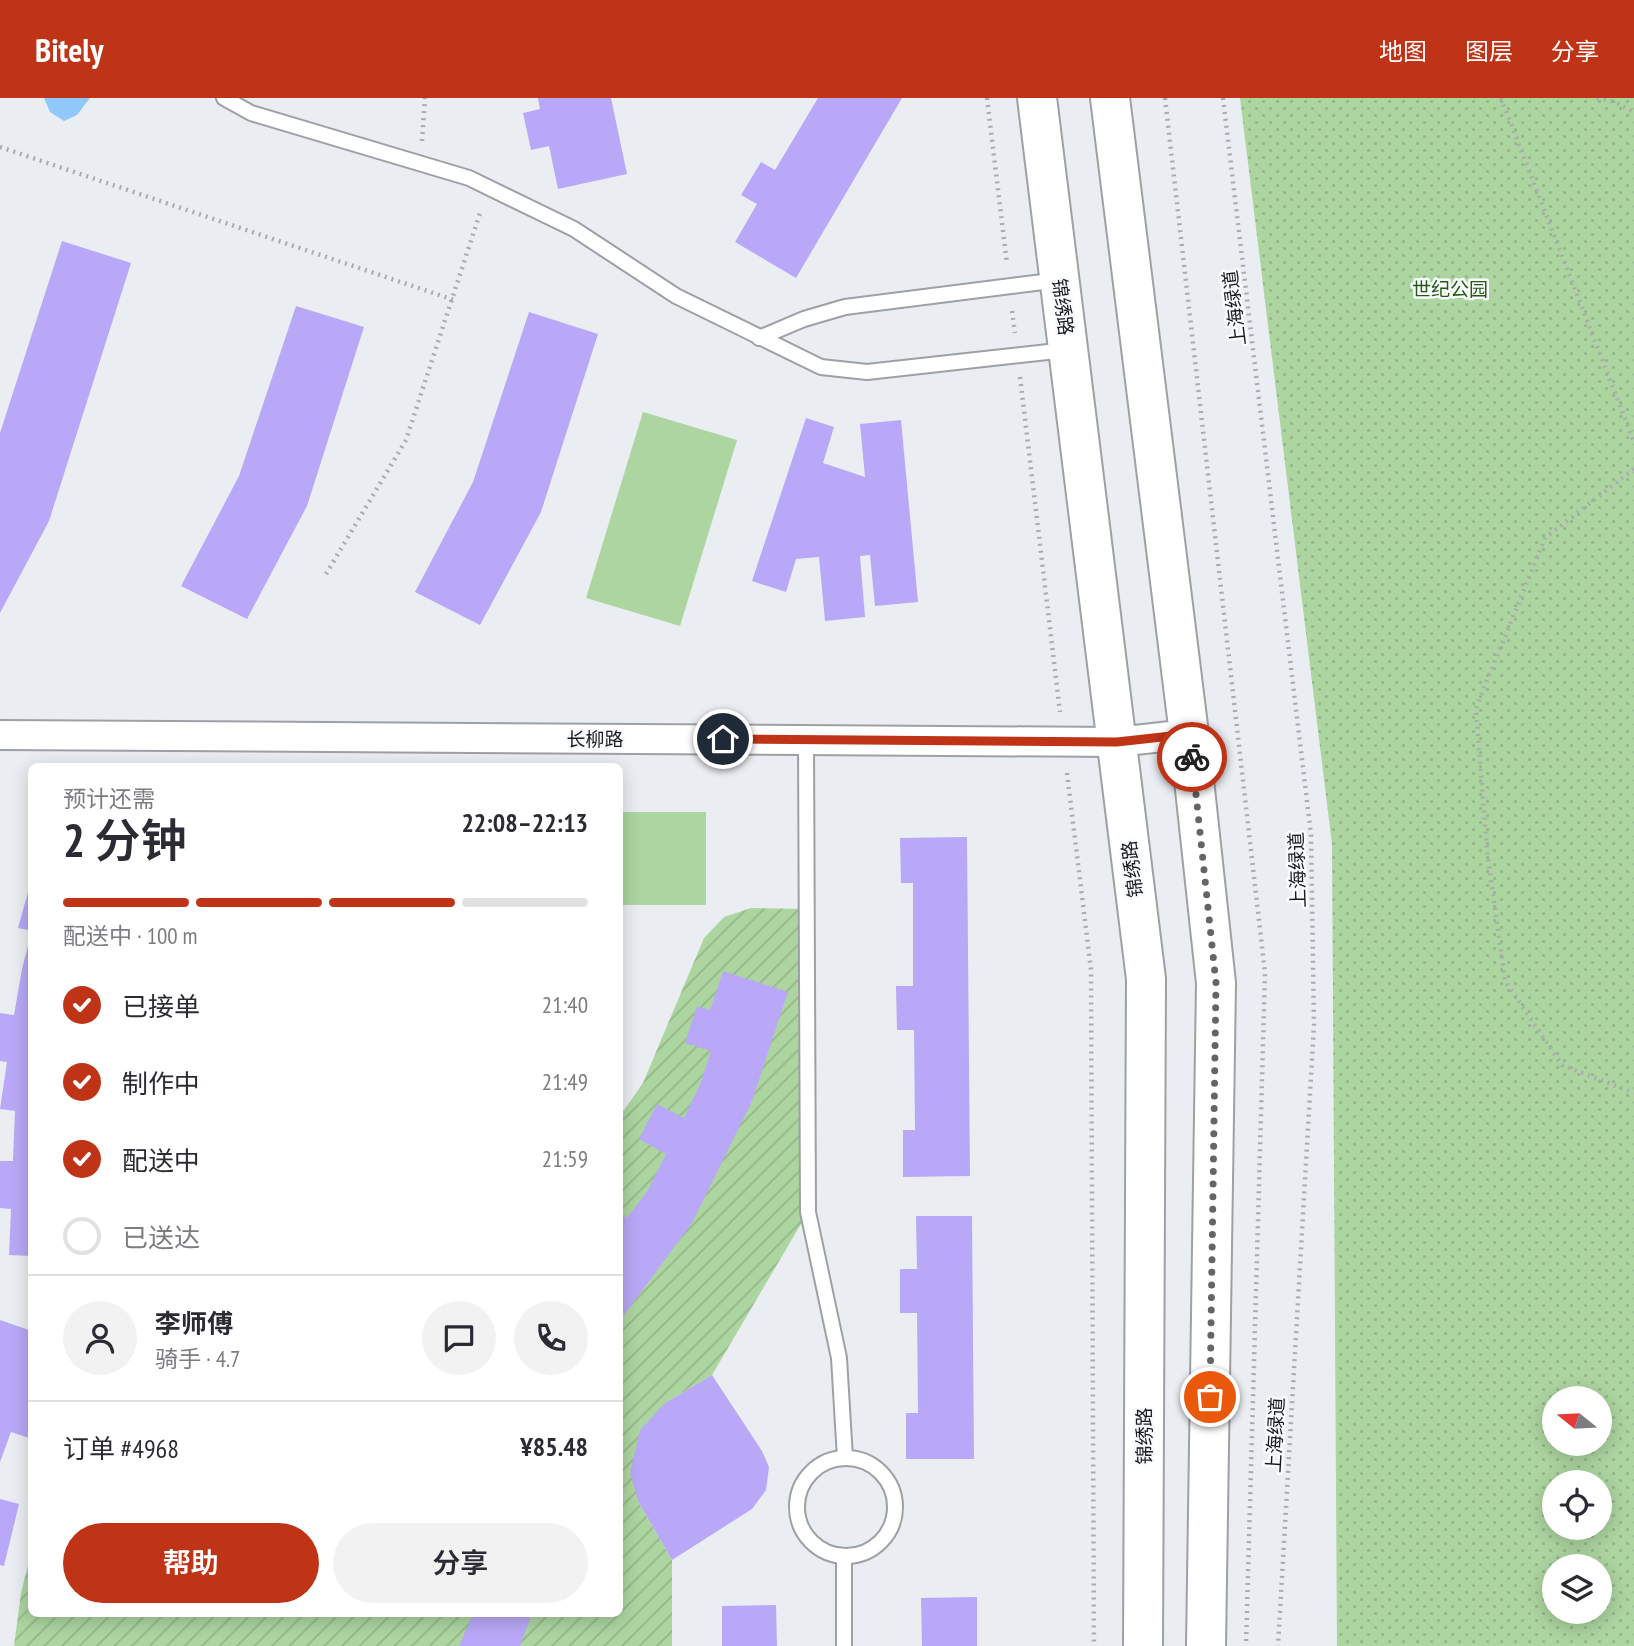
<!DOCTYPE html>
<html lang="zh">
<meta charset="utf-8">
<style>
:root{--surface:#fff;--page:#f2f2f3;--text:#2b2b33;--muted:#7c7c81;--line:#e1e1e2;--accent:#bf3416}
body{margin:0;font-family:"PT Sans Narrow","Noto Sans SC",sans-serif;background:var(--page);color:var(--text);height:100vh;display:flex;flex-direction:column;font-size:26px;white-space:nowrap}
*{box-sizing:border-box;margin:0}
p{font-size:23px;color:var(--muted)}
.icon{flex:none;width:38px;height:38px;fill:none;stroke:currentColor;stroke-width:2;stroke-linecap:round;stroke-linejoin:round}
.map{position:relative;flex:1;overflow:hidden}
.panel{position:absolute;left:28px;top:665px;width:595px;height:854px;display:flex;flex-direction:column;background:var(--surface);border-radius:10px;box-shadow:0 4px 18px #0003}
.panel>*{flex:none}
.needle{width:46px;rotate:288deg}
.buttons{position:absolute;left:1542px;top:1288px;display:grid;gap:14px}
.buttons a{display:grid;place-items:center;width:70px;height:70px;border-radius:50%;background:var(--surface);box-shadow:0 4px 18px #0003;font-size:35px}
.pin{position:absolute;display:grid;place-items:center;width:60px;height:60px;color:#fff;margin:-30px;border:4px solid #fff;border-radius:50%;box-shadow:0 2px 7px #0007}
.courier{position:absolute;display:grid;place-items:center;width:70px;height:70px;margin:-35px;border:5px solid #bf3416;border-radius:50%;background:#fff;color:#222;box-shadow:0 2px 9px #0007}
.overview em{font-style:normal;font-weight:600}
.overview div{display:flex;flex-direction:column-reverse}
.overview{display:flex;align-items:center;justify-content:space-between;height:119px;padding:0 35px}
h1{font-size:46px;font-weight:600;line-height:52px}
.bar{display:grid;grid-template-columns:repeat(4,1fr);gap:10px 7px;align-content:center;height:84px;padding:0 35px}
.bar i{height:9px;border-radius:5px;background:var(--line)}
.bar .current{background:var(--accent)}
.bar p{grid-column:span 4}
.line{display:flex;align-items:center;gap:18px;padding:0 35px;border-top:2px solid var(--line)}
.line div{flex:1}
.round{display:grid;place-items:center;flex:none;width:74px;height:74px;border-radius:37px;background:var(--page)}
ol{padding:0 35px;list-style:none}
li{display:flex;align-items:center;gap:21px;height:77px}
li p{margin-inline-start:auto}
li .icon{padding:7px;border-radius:50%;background:var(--accent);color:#fff;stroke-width:4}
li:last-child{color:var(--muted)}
li i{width:38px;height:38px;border:4px solid var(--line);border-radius:50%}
.action{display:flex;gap:14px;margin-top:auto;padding:14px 35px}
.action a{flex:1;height:80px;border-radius:42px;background:var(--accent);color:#fff;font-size:28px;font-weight:600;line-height:80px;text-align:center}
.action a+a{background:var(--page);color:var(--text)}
header{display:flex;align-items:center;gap:42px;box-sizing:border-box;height:98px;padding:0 35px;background:var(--accent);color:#fff}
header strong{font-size:33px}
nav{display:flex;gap:38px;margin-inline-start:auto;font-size:24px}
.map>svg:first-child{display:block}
.park{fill:url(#park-dots);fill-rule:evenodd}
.garden{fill:url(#garden-furrows)}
.pitch{fill:#add5a0}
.water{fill:#91c8f9}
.building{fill:#b8a8f7}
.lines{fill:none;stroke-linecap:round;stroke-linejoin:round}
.lane-casing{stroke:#9da0a4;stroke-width:18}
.street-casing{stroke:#9da0a4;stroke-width:32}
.secondary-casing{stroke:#9da0a4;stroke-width:42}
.path{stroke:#a9acaf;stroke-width:4.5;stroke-dasharray:2 5;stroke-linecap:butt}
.lane{stroke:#fff;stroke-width:14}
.street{stroke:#fff;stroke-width:28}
.secondary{stroke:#fff;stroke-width:38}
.done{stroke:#636567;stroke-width:7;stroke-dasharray:0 12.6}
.route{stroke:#bf3416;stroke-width:9}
.labels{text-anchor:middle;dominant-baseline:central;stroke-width:5;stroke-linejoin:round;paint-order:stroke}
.park-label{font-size:19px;fill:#285912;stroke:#f8fbfe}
.street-label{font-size:19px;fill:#1a1b1c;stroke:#f8fbfe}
</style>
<header>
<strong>Bitely</strong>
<nav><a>地图</a><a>图层</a><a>分享</a></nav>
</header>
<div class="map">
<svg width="1634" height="1548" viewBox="0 0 1634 1548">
<defs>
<pattern id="park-dots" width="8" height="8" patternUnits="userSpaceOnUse" patternTransform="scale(1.75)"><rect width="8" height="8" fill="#add5a0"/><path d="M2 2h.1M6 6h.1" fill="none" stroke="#94b689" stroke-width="1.8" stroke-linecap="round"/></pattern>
<pattern id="garden-furrows" width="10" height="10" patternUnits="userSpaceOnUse" patternTransform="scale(1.75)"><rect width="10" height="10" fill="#add5a0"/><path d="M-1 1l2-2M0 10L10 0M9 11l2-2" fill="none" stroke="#94b689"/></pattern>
</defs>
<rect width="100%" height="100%" fill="#eaeef2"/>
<path class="park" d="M 1240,0 L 1634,0 L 1634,1548 L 1337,1548 L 1332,746 ZM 1554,1300 L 1600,1300 L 1600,1346 L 1554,1346 ZM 1554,1384 L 1600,1384 L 1600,1430 L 1554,1430 ZM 1554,1468 L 1600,1468 L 1600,1514 L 1554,1514 Z"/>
<polygon class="garden" points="751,810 807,811 808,1114 712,1277 665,1305 639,1405 672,1462 672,1548 14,1548 21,1495 31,1455 32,1516 620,1516 620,1015 624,1012 643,985 704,840 724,819"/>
<g class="pitch">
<polygon points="643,314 737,342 680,528 586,500"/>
<rect x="620" y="714" width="86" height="93"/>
</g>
<polygon class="water" points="44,0 90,0 77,17 64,23 50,14"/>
<g class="building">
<polygon points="538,0 611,0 627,76 558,91 549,48 531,52 523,15 540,11"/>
<polygon points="818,0 902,0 796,180 735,144 757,106 741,97 761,64 775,72"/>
<polygon points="62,143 131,165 49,423 0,515 0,335"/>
<polygon points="296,208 364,229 307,408 247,521 181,488 239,378"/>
<polygon points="529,214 598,236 541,414 480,527 415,494 473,384"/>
<polygon points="806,320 834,329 823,365 865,379 860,326 901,322 918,504 875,508 870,457 860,458 865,519 825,523 819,459 796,461 786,494 752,483"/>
<polygon points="967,739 970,1078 903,1079 903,1032 915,1032 914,932 897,932 896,888 913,888 913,785 901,785 900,740"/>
<polygon points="32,780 32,833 18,830"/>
<polygon points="31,836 32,836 32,1158 9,1157 11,1111 0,1110 0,1063 13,1063 15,1013 0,1011 7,964 0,963 0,915 14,917 22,871"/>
<polygon points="723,873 788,894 752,1003 692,1125 624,1217 620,1213 620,1114 627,1120 648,1092 666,1056 639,1041 657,1006 684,1020 700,986 711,953 685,945 697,908 710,912"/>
<polygon points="916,1118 972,1118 974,1361 906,1361 906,1315 918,1315 917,1215 900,1215 900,1171 917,1171"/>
<polygon points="0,1222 32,1233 32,1341 11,1334 0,1364"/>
<polygon points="712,1277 762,1353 769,1369 766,1392 752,1411 672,1462 639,1405 630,1375 640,1332 665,1305"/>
<polygon points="0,1401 19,1406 4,1468 0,1467"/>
<polygon points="977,1499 977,1548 922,1548 921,1500"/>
<polygon points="776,1507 777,1548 722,1548 722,1508"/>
<polygon points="473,1516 532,1516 520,1548 459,1548"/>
</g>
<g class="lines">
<defs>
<g id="lane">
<polyline points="224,0 251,15 469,80 574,131 676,198 821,269 867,274 1066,252"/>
<polyline points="759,240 804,221 845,209 1059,182"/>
<polyline points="806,642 808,1114 839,1260 845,1360"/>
<circle cx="846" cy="1409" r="49"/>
<polyline points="844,1548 844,1459"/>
</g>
<polyline id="street" points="0,637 1117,644 1189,636"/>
<g id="secondary">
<polyline points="1037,0 1146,881 1143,1548"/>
<polyline points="1110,0 1189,636 1216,885 1206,1548"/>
</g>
</defs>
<use href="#lane" class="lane-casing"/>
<use href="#street" class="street-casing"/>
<use href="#secondary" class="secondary-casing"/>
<g class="path">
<polyline points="987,0 1007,166"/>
<polyline points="1165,0 1265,875 1246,1548"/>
<polyline points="1223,0 1311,737 1314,927 1278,1548"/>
<polyline points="1501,0 1634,344"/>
<polyline points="1597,0 1615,4 1634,14"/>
<polyline points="422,43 425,0"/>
<polyline points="0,49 454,202"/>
<polyline points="1012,213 1015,235"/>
<polyline points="1020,279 1060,614"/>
<polyline points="1634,371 1545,440 1476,610 1487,753 1505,883 1562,967 1634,995"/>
<polyline points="326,476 406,342 481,112"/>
<polyline points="1067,675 1091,872 1094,1548"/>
</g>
<use href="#lane" class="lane"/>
<use href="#street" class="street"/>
<use href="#secondary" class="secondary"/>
</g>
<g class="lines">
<polyline class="done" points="1192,659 1216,885 1210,1299"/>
<polyline class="route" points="723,641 1117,644 1189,636 1192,659"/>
</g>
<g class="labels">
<g class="park-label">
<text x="1450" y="191">世纪公园</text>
</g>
<g class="street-label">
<text transform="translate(1063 209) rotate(83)">锦绣路</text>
<text transform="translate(1234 210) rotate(-97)">上海绿道</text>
<text x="595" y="641">长柳路</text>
<text transform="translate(1132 771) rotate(-97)">锦绣路</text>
<text transform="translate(1297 772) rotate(-92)">上海绿道</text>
<text transform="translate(1275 1337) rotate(-87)">上海绿道</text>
<text transform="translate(1144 1338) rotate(-90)">锦绣路</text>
</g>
</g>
</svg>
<div class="buttons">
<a><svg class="needle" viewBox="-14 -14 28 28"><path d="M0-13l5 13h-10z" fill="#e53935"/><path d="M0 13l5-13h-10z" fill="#7c7c81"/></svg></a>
<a><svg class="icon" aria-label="locate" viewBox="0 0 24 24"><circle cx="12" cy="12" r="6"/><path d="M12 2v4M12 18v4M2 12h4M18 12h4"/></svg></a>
<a><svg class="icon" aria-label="layers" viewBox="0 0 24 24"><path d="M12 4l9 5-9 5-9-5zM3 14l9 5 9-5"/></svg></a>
</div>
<div class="pin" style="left:1210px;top:1299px;background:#ea580c"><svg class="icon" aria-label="bag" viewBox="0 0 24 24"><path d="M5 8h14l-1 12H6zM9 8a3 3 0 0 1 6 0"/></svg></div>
<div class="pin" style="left:723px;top:641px;background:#1f2937"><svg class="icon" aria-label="home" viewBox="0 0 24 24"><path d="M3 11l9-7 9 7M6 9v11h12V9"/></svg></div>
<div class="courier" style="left:1192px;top:659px"><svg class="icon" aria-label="bike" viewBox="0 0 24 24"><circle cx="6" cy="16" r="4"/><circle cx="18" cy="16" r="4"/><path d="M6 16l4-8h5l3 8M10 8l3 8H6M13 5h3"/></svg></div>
<section class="panel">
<div class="overview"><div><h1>2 分钟</h1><p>预计还需</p></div><em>22:08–22:13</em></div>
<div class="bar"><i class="current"></i><i class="current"></i><i class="current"></i><i></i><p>配送中 · 100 m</p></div>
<ol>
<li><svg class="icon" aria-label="check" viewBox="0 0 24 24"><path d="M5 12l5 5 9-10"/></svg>已接单<p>21:40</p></li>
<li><svg class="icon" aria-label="check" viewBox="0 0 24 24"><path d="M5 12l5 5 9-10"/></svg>制作中<p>21:49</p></li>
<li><svg class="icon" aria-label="check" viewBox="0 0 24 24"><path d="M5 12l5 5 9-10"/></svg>配送中<p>21:59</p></li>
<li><i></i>已送达</li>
</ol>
<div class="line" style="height:126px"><a class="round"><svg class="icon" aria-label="person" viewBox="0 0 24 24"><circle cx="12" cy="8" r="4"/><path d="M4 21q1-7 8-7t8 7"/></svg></a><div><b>李师傅</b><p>骑手 · 4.7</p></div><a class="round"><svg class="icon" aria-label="chat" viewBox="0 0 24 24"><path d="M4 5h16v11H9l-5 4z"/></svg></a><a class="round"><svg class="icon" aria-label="phone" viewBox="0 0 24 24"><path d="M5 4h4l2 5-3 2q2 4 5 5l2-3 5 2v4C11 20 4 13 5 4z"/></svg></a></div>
<div class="line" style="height:91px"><div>订单 #4968</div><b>¥85.48</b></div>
<div class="action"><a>帮助</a><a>分享</a></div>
</section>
</div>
